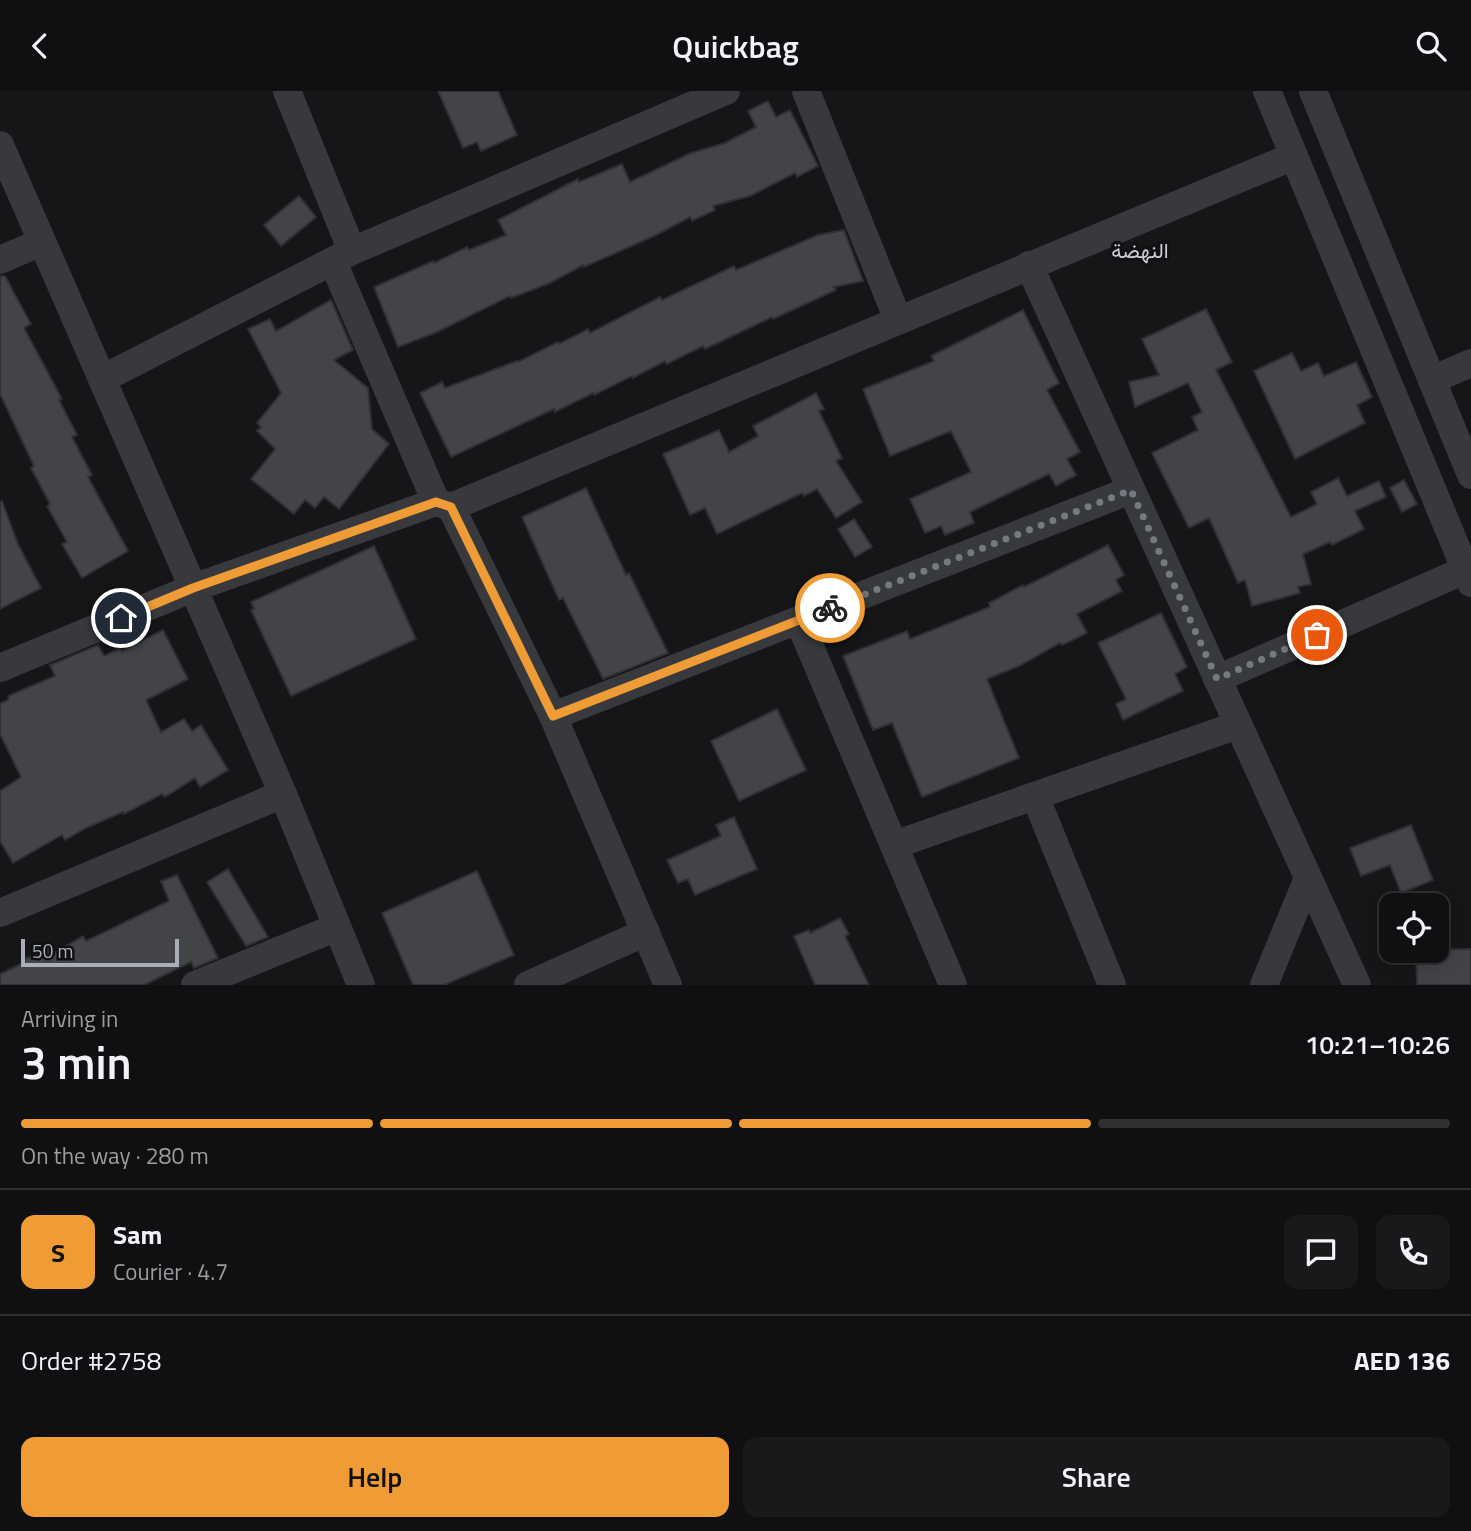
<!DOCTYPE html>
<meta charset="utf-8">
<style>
:root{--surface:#101012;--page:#19191b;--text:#f1f3f6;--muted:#9c9d9f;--line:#303032;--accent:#ef9c36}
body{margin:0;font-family:"Titillium Web",Vazirmatn,sans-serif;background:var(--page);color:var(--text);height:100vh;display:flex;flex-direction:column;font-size:26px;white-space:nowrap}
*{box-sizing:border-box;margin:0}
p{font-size:23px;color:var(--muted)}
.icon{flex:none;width:38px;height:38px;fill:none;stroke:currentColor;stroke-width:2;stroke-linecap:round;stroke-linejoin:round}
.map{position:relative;height:894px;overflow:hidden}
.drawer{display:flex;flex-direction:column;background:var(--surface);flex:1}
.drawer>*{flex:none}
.controls{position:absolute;left:1379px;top:802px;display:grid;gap:14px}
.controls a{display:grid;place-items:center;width:70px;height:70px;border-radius:14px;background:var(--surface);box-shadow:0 4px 18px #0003,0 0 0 2px var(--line);font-size:35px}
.scale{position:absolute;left:21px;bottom:18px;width:158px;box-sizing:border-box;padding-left:7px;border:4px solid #a8afb8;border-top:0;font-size:19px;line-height:24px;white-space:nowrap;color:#a8afb8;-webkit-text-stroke:5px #111113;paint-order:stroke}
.pin{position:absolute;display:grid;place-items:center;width:60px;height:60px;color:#fff;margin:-30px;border:4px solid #fff;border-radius:50%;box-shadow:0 2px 7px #0007}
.courier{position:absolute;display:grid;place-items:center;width:70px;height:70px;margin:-35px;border:5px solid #ef9c36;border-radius:50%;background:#fff;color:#222;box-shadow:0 2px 9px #0007}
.summary em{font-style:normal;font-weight:600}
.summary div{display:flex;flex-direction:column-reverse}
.summary{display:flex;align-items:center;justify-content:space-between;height:119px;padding:0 21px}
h1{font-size:46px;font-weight:600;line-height:52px}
.bar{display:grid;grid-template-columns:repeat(4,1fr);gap:10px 7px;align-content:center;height:84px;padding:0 21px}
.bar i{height:9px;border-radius:5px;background:var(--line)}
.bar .on{background:var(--accent)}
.bar p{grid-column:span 4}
.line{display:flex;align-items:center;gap:18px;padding:0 21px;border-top:2px solid var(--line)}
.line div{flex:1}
.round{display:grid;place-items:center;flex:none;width:74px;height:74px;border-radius:14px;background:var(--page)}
.action{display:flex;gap:14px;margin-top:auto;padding:14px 21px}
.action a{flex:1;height:80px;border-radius:14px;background:var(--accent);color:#111;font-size:28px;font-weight:600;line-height:80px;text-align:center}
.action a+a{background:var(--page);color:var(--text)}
header{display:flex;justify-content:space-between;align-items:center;height:91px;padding:0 21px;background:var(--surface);font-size:32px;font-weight:600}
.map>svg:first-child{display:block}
.building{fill:#424448;stroke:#303034;stroke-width:2}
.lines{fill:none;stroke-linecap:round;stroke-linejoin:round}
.minor{stroke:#37393d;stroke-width:28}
.done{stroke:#757980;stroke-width:7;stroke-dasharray:0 12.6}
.route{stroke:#ef9c36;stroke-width:9}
.labels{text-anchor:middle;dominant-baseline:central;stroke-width:6;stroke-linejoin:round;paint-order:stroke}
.neighbourhood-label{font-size:21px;fill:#c9cdd4;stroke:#111113}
</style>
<header><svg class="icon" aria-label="back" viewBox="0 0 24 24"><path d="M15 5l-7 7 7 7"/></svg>Quickbag<svg class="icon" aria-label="search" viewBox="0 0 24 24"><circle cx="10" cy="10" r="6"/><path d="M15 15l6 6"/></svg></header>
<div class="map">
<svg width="1471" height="894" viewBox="0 0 1471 894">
<rect width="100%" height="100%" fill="#161618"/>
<g class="building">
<polygon points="438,0 498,0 517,44 481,60 477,51 463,57"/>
<polygon points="768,10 776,26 790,19 818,75 797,86 795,82 750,105 713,115 715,119 692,130 690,126 654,145 584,176 583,174 550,192 511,207 510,205 437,241 398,256 374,196 433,170 434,172 467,156 469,159 506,144 498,129 578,88 579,91 622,73 630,91 691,62 725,52 756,36 748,20"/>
<polygon points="299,105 316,126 281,155 264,134"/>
<polygon points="844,139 863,190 834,196 836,199 773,228 772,226 705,258 703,255 667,273 665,270 633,287 632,285 594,304 593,302 555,321 554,318 451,366 420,302 442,291 445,297 517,270 518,271 558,251 559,253 588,238 590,242 660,206 662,209 734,175 736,179 818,144"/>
<polygon points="0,185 5,185 31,233 24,237 62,308 59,309 77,344 72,346 92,384 88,386 128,460 82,487 62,453 67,451 47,415 50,413 31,377 34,375 0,303"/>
<polygon points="331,209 353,259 334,269 368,297 372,338 389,353 339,418 324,406 315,417 305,409 294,423 251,388 275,358 257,340 261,336 257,332 281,302 248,238 270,228 276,240"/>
<polygon points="1206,218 1232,271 1216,279 1291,426 1317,413 1311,401 1338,387 1347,405 1379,390 1386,406 1355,420 1364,438 1332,454 1330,451 1303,463 1311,493 1298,496 1300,502 1252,515 1245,489 1238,492 1209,427 1189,437 1152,362 1198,339 1192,326 1202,321 1188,292 1135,316 1129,291 1159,284 1142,248"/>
<polygon points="1023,219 1059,292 1047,299 1080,361 1067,368 1076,384 1056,395 1049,383 970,421 974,432 945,444 941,435 925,442 910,408 971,381 951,340 890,365 863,298 934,270 931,265"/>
<polygon points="1292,262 1301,280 1318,272 1324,285 1356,271 1372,306 1357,314 1365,332 1295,368 1254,280"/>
<polygon points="816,302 824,318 819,320 842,367 836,370 862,411 836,427 817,398 804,405 802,402 717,443 705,417 690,424 663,363 719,339 729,361 758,345 753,335"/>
<polygon points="1404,389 1417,413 1402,421 1390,397"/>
<polygon points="586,397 626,484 629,482 668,562 603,588 563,507 559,509 522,426"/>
<polygon points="2,410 18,453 41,497 0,518 0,411"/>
<polygon points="854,428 872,456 855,466 838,438"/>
<polygon points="1108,454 1124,484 1116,489 1122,500 1077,523 1087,542 1062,554 1060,552 1019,575 987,588 1019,667 922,706 892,632 873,639 843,565 907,540 910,548 990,516 989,512 1023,494 1024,496"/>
<polygon points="374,455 416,548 291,605 251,519 254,518 251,511"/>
<polygon points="1161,522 1187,576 1175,583 1183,600 1123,629 1116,613 1126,608 1098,552"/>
<polygon points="163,539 188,588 146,609 161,641 184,628 192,640 201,634 228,679 200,696 195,687 165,706 162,703 124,723 123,721 88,736 65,749 62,744 13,772 0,750 0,700 21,686 0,643 0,613 9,608 8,605 55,585 50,574 98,554 104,565 120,557 122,560"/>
<polygon points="777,618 806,679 739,710 711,650"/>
<polygon points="734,726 757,778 695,804 688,788 678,792 667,769 721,745 716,734"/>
<polygon points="1411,734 1433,789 1401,802 1390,774 1361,785 1350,757"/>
<polygon points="228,778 268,846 246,855 207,791"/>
<polygon points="477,780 514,864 444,894 413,894 382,822"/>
<polygon points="177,784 218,867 194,877 191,871 144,894 0,894 0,883 25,871 24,869 50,854 54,862 83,845 86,850 169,810 161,790"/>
<polygon points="840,827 849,843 845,845 869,894 815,894 794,845 809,839 810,842"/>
<polygon points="1471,858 1471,894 1417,894 1416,859"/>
</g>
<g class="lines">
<g class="minor">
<polyline points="287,0 352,160"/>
<polyline points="806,0 898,229"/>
<polyline points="1267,0 1471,492"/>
<polyline points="1313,0 1471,384"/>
<polyline points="0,54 283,703 361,894"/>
<polyline points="0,169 42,151"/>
<polyline points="333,171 436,411"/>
<polyline points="1029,174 1357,894"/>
<polyline points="102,288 352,160 726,0"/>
<polyline points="1432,289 1471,272"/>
<polyline points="451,416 553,625 668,894"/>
<polyline points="799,530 953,894"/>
<polyline points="0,577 193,497 436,411 451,416 1294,65"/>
<polyline points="1217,588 1465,479"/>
<polyline points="553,625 1131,399"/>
<polyline points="1035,705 1112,894"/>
<polyline points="894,754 1238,634"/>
<polyline points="0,822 283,703"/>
<polyline points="195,894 337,836"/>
<polyline points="528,894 646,841"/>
<polyline points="1264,894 1308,787"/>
</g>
</g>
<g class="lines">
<polyline class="done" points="830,517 1131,399 1217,588 1317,544"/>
<polyline class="route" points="121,527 193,497 436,411 451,416 553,625 830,517"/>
</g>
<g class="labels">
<g class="neighbourhood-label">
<text x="1140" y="159">النهضة</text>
</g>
</g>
</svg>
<div class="controls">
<a><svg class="icon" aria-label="locate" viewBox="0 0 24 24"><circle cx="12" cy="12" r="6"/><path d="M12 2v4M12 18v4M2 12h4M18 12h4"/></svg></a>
</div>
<div class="scale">50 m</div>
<div class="pin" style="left:1317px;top:544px;background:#ea580c"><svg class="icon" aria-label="bag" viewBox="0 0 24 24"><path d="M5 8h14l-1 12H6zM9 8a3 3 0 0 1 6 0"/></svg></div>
<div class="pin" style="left:121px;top:527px;background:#1f2937"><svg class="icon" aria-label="home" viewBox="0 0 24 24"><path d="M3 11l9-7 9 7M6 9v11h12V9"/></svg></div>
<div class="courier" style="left:830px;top:517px"><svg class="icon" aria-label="bike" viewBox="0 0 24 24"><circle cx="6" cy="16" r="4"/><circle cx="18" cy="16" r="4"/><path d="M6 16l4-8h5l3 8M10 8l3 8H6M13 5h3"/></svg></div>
</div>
<section class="drawer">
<div class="summary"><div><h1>3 min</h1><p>Arriving in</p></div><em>10:21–10:26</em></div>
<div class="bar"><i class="on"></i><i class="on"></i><i class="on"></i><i></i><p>On the way · 280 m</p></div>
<div class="line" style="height:126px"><b class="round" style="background:var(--accent);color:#111">S</b><div><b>Sam</b><p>Courier · 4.7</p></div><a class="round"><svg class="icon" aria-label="chat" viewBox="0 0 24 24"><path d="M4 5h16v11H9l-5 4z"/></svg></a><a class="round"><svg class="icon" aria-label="phone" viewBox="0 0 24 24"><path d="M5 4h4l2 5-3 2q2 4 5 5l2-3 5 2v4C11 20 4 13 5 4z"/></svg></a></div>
<div class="line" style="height:91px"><div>Order #2758</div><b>AED 136</b></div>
<div class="action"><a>Help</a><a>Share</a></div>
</section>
